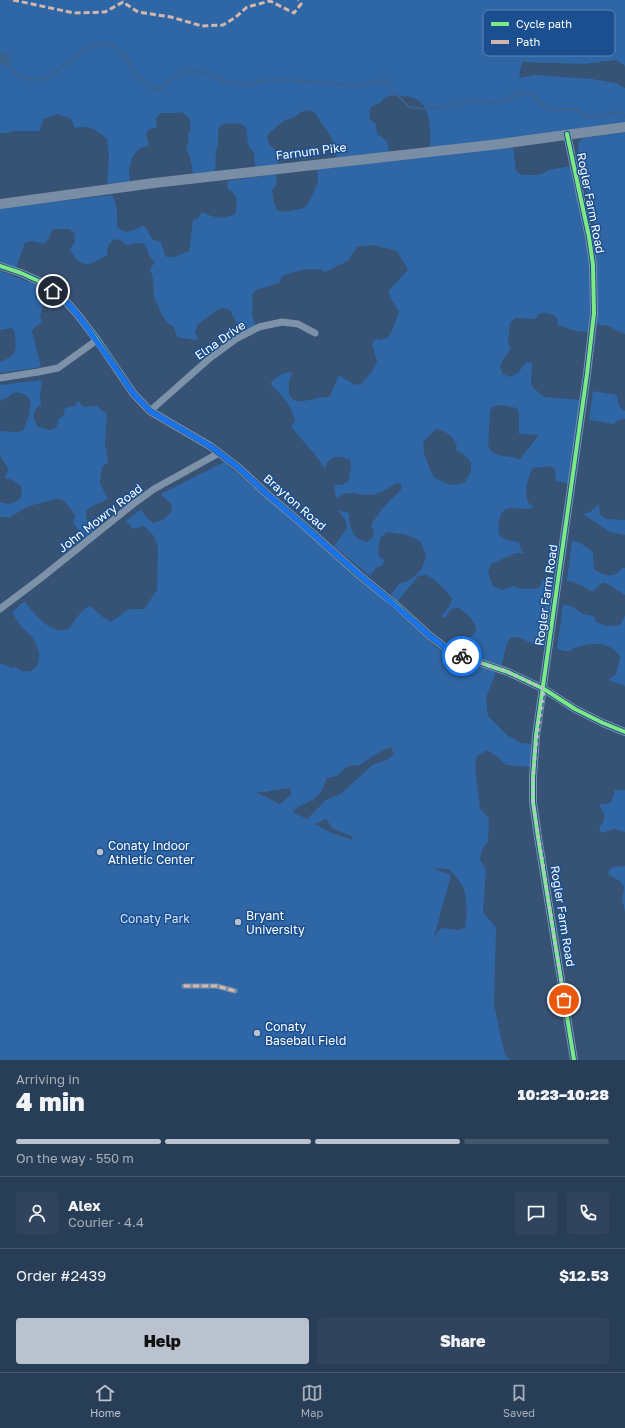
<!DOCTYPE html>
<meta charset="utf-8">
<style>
:root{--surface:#283e57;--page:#30455d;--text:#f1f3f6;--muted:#a5aeba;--line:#44576d;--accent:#b9c2ce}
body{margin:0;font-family:"Golos Text",sans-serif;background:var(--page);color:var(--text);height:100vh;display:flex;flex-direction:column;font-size:15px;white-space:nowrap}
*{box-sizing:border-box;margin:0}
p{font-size:13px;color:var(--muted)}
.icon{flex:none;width:22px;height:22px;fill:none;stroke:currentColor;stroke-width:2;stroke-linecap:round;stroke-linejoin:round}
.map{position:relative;height:1060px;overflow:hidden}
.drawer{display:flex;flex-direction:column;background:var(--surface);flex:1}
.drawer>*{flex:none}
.pin{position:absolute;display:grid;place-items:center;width:34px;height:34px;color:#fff;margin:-17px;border:2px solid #fff;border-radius:50%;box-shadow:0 1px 4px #0007}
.courier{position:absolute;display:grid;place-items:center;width:40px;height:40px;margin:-20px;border:3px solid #1a73e8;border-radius:50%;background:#fff;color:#222;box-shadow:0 1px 5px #0007}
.headline em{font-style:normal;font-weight:800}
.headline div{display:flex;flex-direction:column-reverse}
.headline{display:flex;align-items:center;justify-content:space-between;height:68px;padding:0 16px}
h1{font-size:26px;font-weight:800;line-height:30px}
.bar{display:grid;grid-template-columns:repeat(4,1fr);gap:6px 4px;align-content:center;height:48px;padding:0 16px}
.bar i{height:5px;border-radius:3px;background:var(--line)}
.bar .selected{background:var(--accent)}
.bar p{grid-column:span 4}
.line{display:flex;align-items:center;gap:10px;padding:0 16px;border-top:1px solid var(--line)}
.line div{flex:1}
.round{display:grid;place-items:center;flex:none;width:42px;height:42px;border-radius:4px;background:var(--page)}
.cta{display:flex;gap:8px;margin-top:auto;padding:8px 16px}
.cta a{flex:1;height:46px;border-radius:4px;background:var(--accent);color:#111;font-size:16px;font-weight:800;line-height:46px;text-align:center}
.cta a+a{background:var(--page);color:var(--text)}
.menu{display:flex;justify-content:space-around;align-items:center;height:56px;border-top:1px solid var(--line);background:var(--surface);font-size:11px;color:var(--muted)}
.menu a{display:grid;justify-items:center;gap:2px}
.menu .selected{color:var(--accent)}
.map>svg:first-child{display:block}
.green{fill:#2f66a5;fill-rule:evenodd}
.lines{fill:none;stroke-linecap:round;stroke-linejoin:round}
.stream{stroke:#3b618d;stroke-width:2}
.river{stroke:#3b618d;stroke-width:12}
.pedestrian{stroke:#7d92a8;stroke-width:5}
.minor{stroke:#7d92a8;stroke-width:7}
.tertiary{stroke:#7d92a8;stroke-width:8}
.secondary{stroke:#798da4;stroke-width:10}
.quiet{stroke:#d1b7ad;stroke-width:3;stroke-dasharray:6 3;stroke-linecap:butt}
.cycleway-casing{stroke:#1b4f8f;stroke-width:6}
.cycleway{stroke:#7ce984;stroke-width:4}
.done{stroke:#b9c2ce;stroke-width:4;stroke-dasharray:0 7.2}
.route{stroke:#1a73e8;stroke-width:5}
.poi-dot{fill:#b9c2ce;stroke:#1b4f8f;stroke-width:1.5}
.labels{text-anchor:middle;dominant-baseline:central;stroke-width:3;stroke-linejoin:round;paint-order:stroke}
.street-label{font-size:12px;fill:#fff;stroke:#1b4f8f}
.poi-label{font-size:12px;fill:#fff;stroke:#1b4f8f;text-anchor:start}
.park-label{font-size:12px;fill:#cfe3fa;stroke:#1b4f8f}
.key{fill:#1b4f8f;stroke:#5f84b1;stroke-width:1}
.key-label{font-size:11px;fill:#fff}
</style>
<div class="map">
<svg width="625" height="1060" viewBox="0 0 625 1060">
<rect width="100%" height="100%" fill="#365274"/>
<g class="green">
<path d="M 0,0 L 625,0 L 625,66 L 618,61 L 615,60 L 584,64 L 522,62 L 519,78 L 535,75 L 592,79 L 616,83 L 625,88 L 625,122 L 595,126 L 595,130 L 430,151 C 430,135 433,108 416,99 C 411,96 403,96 398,96 C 389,95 385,96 380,103 C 369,106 369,109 370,119 L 376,124 L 377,134 L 387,141 L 389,152 L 337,158 L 335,145 L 329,134 L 314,112 L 307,110 L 301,112 L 293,118 L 285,120 L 270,132 L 267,138 L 269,144 L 277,152 L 279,164 L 255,167 L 254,154 L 248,144 L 246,127 C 238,122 230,123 221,125 L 218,131 L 218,146 L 216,150 L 215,172 L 193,174 L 190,158 L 186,147 L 189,141 L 188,132 L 191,131 L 189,118 L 182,112 L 176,113 L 160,113 L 156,120 L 157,127 L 150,129 L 146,134 L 149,145 C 145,147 139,148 137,151 C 129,159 128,173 130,182 L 107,185 L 109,158 L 107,139 C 95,129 90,125 75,128 L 71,119 L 58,114 L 44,119 L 40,128 L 41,131 L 12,131 L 8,133 L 0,133 Z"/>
<polygon points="625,132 625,334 608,326 594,324 589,230 595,229 578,148 579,142 583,138"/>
<path d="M 513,146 L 516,171 L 522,175 L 538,175 L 544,173 L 548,170 L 571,166 C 580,209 592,254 592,298 C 592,309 591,320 590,332 L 576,331 L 558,325 L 557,318 C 551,313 546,312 538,314 L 536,319 L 515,318 L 510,323 L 508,343 L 511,349 L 502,361 L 500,367 L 503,374 L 510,377 L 518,373 L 526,362 L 532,363 L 531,383 L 533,388 C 538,391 540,394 544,397 L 580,400 L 568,483 L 556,481 L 555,470 L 550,466 L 533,468 C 528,475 523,496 529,503 C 530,505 532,506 534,507 C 523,512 517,506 506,509 C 499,511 496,532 501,537 C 506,541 514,541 519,542 L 521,549 L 524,553 L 516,553 L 491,564 L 488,572 L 493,586 L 502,590 L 514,586 L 522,589 L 535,589 L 540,587 L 542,580 L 555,584 L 546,646 L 535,645 L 518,637 L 510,638 C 504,647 505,658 501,667 L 461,653 L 467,641 L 476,631 C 476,621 467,614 459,608 L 451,609 L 445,618 L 441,617 L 450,605 L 452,599 C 448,592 433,576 425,575 C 423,575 421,576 418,576 L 398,601 L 391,595 L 399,584 L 410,580 L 422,569 L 426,555 L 420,541 L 407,535 L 388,532 L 384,534 L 380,539 L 378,553 L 380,557 L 384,560 L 383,565 L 376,568 L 370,576 L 334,546 L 347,528 L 346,521 L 338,510 L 349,513 C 349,526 352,539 367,542 L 373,537 L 374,532 L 371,526 C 375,517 383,508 389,501 C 394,496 400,493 402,487 L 401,484 L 397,483 C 389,488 380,494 371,495 C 355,496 354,488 336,498 L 334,485 L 342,485 L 349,480 L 351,466 L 350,460 C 339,455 328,454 325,469 L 321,462 L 291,427 L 295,421 C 293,407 280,393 270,384 C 277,376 283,372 293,372 C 290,377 289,380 289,386 C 286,407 305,401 318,398 C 322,397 326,398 330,396 L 339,375 L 355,385 L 361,384 L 373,370 L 377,361 L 372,344 L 376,338 L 379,340 L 387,338 L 392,331 L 399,312 L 391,299 L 388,291 L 408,270 L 397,251 L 372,245 L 357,247 L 348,261 L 325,272 C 313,265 294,272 282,276 L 279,283 L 256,290 L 252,295 L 253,304 L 252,315 L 256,327 L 243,335 L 230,310 L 223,308 L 219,309 L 198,324 L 195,332 L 198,339 L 195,340 L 177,337 L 174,327 L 168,323 L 163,317 L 154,297 L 153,279 L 150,269 L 155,262 C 141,250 155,238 126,245 L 122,241 L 114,239 L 108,245 L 107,255 C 100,259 88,268 80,262 C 76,260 73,254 69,250 L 75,242 L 74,233 L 69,229 L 54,229 L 52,231 L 49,238 L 44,244 L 31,241 L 25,243 L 16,268 L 0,262 L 0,208 L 113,195 L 117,211 L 117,227 C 124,234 134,232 141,226 L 145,226 L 152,239 L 161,242 L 166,257 L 174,257 L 189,251 L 193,220 L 197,219 L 202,212 C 213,218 224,220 235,214 C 238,203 238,195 228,189 L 227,181 L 276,174 L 277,184 L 272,190 L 274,202 L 277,210 L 285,212 L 304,208 L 309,202 L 318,182 L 317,169 ZM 499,405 L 517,408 L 519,413 L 519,434 L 539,435 L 519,460 L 517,458 L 498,455 L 491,451 L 488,445 L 490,411 L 492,407 ZM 438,429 C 446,432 453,436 457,445 L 455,450 L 462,453 L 471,462 L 471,472 L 464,483 L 451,485 L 435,478 L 431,472 L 424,453 L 423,443 C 427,438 431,432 438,429 Z"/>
<path d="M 0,271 L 50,290 L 52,293 L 42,307 L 40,317 L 43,322 L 35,327 L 32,331 L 41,367 L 0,373 L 0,362 C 20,355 16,347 14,330 L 11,328 L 0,330 Z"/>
<path d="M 42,380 L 40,395 L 41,405 C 31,409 33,420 38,427 L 50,430 L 56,428 L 59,418 L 63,416 L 65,408 L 75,406 L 78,401 L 84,407 L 97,406 L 107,414 L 105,444 L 108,462 L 102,467 L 100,483 L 108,499 L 90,507 L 86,512 L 86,518 L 97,532 L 88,541 L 73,523 L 75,516 L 70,508 L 63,500 L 56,499 L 29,506 L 10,517 L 0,517 L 0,502 C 10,505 15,504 22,496 L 21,486 L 10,479 L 4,478 C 13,466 4,466 0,455 C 0,449 0,438 0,431 L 18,432 L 23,430 C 27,422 31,412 30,402 C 30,395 20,391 13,393 C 11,394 10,396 8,397 C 5,399 3,398 0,402 L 0,385 Z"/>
<path d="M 593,391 L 617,395 C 618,402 618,407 625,411 L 625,419 L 621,419 L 613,424 L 589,420 Z"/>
<path d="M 224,462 L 331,553 L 437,648 L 462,661 L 496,672 L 486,698 L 488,716 L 507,735 L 521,743 L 532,744 L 530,767 L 506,765 L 498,757 L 487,750 L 477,756 L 475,765 L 480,808 L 489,819 L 488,842 L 482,849 L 480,860 L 486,869 L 483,912 L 496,928 L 494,1004 L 505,1055 L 511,1060 L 0,1060 L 0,663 L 12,668 L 15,666 C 23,676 39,672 39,658 C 40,653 37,645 34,641 C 31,633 26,633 22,627 C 18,623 15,617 12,612 L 25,601 C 32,613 54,638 70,628 C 71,627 72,624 73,623 C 78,616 83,608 91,606 L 104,618 L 111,622 L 129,609 L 144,609 L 157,590 L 158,548 L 156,541 L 153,535 L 144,526 L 133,529 L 126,521 L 141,509 L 146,517 L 153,523 L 163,520 L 172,511 L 171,504 L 161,494 ZM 391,747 L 394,754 L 387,760 L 372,765 L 342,793 L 326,800 L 307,819 L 293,812 C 297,805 314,802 320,793 C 323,789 325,783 327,778 L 337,776 L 348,766 L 360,765 L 376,754 ZM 290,788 L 291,795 L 280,804 L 256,792 L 264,792 ZM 326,819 L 333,829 L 351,836 L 353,840 L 332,833 L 315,824 ZM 432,868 L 449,869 C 455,876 461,882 464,890 C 467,900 467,918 465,928 L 457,930 L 442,928 L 437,932 L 433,941 L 451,875 Z"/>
<polygon points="599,504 600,515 606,519 625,520 625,535 610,532 583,514 590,512"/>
<path d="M 572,541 L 579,542 L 593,552 L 594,569 C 603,576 615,579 622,568 L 625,568 L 625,595 C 622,592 617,591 614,588 C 603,580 601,582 593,592 L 574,582 L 567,581 Z"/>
<path d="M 563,604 L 571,606 L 583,614 L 594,616 L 596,622 L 607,626 L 620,625 L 625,615 L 625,686 L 608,680 L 616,674 L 620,657 C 611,641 591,642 575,648 C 573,649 572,650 570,651 C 566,652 561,650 557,649 Z"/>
<path d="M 615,790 L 625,790 L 625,832 L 614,829 L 601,833 L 599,828 C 607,818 605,815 599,804 L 606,804 L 611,802 Z"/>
<polygon points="625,866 625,912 622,899 624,887 620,881 609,875 608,872 612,867"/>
</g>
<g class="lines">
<path class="stream" d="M 4,59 L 14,73 L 28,79 L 44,80 L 86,49 C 104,40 116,44 127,60 C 131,65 133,72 138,76 C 142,81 150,85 155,90 L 168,83 L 179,74 L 192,70 L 211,75 L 226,82 L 241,85 L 257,83 L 266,80 L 294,80 L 359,86 L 382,80 L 387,81 L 392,90 L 409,107 C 419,108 430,110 439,108 C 448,106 457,103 466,102 C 477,101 488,103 499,102 C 509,101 517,91 528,93 C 536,94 540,104 546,108 C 554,113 565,107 573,109 C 579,111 583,116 590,116 C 602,117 615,108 625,116"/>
<polyline class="river" points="0,58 4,59"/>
<polyline class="pedestrian" points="184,986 217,986 235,991"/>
<g class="minor">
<polyline points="0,378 38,372 58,368 97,340"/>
<polyline points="150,411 210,358 236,339 259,327 282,322 298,324 315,333"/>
<polyline points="0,609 41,578 132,505 154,489 219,453"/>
</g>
<g class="tertiary">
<polyline points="567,134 589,237 593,265 594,313 587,374 536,736 533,777 533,802 538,837 574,1060"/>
<polyline points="0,266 21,273 43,283 63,298 78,315 97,340 133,393 150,411 210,446 239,468 267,494 300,522 358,574 396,605 430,636 450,651 484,664 508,672 544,689 575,709 603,723 625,732"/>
</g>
<polyline class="secondary" points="0,204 154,183 500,144 625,127"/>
<g class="quiet">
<polyline points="13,0 74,13 105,12 123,2 138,12 171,17 202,26 223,25 236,17 247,7 270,1 294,13 301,4 298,0"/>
<polyline points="184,986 217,986 235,991"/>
</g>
<defs>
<g id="cycleway">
<polyline points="567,134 589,237 593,265 594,313 587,374 536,736 533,777 533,802 538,837 574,1060"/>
<polyline points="0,266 21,273 43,283 63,298 78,315 97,340 133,393 150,411 210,446 239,468 267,494 300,522 358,574 396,605 430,636 450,651 484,664 508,672 544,689 575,709 603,723 625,732"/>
</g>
</defs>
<use href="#cycleway" class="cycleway-casing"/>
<use href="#cycleway" class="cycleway"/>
</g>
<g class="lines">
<path class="done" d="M 462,656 L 484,664 L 508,672 L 544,689 C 538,727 532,764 533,802 L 564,1000"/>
<polyline class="route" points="53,291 63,298 78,315 133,393 150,411 210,446 239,468 267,494 430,636 450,651 462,656"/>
</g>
<g class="poi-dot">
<circle cx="100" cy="852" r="4"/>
<circle cx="238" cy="922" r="4"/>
<circle cx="257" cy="1033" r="4"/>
</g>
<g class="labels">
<g class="street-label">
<text transform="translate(311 151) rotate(-7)">Farnum Pike</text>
<text transform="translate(591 203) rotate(79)">Rogler Farm Road</text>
<text transform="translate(220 340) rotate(-35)">Elna Drive</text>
<text transform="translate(295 502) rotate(41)">Brayton Road</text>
<text transform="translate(100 518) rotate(-38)">John Mowry Road</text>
<text transform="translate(546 595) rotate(-82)">Rogler Farm Road</text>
<text transform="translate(563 916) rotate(81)">Rogler Farm Road</text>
</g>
<g class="poi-label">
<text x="108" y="845">Conaty Indoor<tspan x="108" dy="14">Athletic Center</tspan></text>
<text x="246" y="915">Bryant<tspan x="246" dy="14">University</tspan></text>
<text x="265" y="1026">Conaty<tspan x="265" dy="14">Baseball Field</tspan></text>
</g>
<g class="park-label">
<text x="155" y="918">Conaty Park</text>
</g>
</g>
<rect x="483" y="10" width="132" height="46" rx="6" class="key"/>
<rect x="491" y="22" width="18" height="4" fill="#7ce984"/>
<rect x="491" y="40" width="18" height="4" fill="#d1b7ad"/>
<g class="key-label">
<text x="516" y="28">Cycle path</text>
<text x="516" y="46">Path</text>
</g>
</svg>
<div class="pin" style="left:564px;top:1000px;background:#ea580c"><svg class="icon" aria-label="bag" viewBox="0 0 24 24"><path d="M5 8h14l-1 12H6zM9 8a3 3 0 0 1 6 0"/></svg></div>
<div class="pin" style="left:53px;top:291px;background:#1f2937"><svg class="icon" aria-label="home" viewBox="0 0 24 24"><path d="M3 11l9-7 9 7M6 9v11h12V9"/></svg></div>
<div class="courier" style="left:462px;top:656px"><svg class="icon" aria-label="bike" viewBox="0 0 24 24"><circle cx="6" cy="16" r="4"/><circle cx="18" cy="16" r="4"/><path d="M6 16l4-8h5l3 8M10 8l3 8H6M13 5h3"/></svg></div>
</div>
<section class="drawer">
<div class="headline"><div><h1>4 min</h1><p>Arriving in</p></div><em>10:23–10:28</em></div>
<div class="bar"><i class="selected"></i><i class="selected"></i><i class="selected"></i><i></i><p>On the way · 550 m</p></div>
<div class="line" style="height:72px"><a class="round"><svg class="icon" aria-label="person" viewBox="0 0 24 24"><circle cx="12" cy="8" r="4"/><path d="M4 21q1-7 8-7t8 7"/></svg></a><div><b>Alex</b><p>Courier · 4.4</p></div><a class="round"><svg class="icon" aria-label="chat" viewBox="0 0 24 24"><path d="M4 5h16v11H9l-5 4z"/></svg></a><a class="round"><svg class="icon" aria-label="phone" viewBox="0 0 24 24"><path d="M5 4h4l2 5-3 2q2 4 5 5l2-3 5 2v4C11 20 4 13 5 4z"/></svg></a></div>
<div class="line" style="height:52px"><div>Order #2439</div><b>$12.53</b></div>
<div class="cta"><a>Help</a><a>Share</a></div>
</section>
<nav class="menu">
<a class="selected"><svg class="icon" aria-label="home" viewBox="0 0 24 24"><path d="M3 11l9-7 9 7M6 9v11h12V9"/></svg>Home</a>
<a><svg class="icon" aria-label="map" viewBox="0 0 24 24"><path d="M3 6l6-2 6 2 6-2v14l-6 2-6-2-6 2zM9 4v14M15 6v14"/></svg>Map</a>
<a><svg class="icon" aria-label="saved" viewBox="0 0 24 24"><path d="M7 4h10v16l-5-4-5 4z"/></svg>Saved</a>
</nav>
